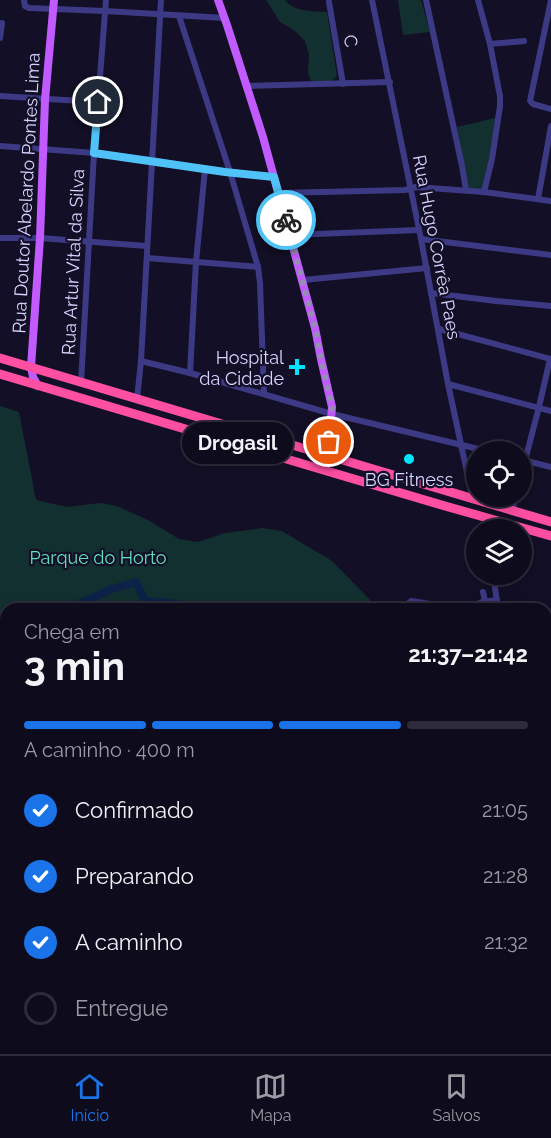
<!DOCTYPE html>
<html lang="pt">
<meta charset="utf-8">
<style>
:root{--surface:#0e0b1c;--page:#1c1929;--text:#f1f3f6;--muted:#9b9ba3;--line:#2e2b3b;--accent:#1a73e8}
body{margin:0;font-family:Raleway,sans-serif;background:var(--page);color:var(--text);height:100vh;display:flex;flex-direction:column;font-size:22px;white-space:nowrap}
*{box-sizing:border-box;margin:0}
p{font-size:20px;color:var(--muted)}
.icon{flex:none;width:33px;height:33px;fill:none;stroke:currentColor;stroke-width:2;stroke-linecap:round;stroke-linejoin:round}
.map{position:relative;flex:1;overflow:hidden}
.panel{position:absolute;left:0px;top:603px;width:552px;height:452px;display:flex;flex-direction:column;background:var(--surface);border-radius:18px 18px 0 0;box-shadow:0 3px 15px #0003,0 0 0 2px var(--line)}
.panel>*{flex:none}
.controls{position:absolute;left:466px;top:441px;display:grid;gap:12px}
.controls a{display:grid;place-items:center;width:66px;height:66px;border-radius:50%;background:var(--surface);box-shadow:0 3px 15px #0003,0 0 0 2px var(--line);font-size:30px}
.pin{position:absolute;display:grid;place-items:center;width:51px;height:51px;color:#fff;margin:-26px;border:3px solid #fff;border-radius:50%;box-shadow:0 2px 6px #0007}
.courier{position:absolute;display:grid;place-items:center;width:60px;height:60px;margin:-30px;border:4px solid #4fc3f7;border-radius:50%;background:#fff;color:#222;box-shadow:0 2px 8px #0007}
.bubble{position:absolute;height:42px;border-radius:21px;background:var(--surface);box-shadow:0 3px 15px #0003,0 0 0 2px var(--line);font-size:20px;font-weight:700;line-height:42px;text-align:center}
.summary em{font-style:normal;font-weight:700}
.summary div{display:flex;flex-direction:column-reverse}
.summary{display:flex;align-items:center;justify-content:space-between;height:102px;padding:0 24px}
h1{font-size:39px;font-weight:700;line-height:45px}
.bar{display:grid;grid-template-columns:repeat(4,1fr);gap:9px 6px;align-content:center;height:72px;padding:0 24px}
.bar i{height:8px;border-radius:4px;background:var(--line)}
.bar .current{background:var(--accent)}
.bar p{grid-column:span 4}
ol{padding:0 24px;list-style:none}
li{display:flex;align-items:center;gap:18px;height:66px}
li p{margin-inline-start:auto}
li .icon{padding:6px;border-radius:50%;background:var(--accent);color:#fff;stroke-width:4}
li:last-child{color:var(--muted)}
li i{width:33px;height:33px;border:3px solid var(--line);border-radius:50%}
.tabs{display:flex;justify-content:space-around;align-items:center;height:84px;border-top:2px solid var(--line);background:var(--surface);font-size:16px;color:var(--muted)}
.tabs a{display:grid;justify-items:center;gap:3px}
.tabs .current{color:var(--accent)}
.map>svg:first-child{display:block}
.green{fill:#12302f}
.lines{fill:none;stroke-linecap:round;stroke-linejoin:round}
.river{stroke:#0c2248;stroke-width:8}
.minor{stroke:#3d3a85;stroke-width:6}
.major{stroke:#c25bff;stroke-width:8}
.highway{stroke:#ff4fa3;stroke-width:9}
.done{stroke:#948fb3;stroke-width:6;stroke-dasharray:0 10.8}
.route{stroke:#4fc3f7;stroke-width:8}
.poi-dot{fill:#00e5ff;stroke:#130f26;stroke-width:2}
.labels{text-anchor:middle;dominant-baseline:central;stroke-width:4.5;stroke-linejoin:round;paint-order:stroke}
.street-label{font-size:18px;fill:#d9d4ff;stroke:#130f26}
.poi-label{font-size:18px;fill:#d9d4ff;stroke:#130f26;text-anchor:end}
.park-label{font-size:18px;fill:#5fe0c0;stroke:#130f26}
</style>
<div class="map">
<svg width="551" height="1054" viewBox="0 0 551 1054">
<rect width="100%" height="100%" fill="#130f26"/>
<g class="green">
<path d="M 266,0 L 285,0 C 294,12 313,11 327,12 L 337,76 L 329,83 L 311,81 L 308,73 L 309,55 L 305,41 L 294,30 L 280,22 Z"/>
<polygon points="398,0 421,0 430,32 403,35"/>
<polygon points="495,118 488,186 484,193 469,191 457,127"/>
<polygon points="0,406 19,412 36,500 67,507 100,503 117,506 148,520 179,539 198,542 225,533 263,528 282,531 332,561 379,609 6,609 6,749 0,748"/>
<polygon points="0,1011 6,1019 6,1048 28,1049 32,1054 0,1054"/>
<polygon points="119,1049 119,1048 190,1049 189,1054 117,1054"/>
<polygon points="296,1049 357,1049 364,1054 299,1054"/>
</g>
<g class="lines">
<g class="river">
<polyline points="68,609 112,589 136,582 145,601 178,604 182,609"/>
<polyline points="0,630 6,628"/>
</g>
<g class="minor">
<polyline points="24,0 25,6 29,8 105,11 225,18"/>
<polyline points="372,0 421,239 448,384 473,500"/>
<polyline points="426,0 462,166 466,190"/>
<polyline points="478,0 490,44 500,96 500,106 492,159 484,192"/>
<polyline points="551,0 530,101 533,104 551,109"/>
<polyline points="329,2 343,84"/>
<polyline points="179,16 230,172 258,267 260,283 264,394"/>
<polyline points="0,38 2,23"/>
<polyline points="490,44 524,41"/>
<polyline points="247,86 390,82"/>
<polyline points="0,96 97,102"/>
<polyline points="0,146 94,153 152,160 205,169 274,177"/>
<polyline points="279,193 405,190 416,187 484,192 551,201"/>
<polyline points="538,199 551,126"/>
<polyline points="290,235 419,230"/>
<polyline points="0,238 40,238 147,246"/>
<polyline points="421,239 551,255"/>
<polyline points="147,258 258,267"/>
<polyline points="303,280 427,268"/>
<polyline points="431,293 496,301 551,306"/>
<polyline points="439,329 551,359"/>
<polyline points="141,361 190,373 332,414 491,452"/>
<polyline points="190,373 196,262 205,169"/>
<polyline points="81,383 94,153 106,0"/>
<polyline points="448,384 551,411"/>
<polyline points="137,399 141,361 161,0"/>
<polyline points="523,460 551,467"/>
<polyline points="522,472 539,407 550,359"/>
<polyline points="512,511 516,496"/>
<polyline points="486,530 486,518"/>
<polyline points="493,574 498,609"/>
<polyline points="483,592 487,609"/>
<polyline points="406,609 406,605 411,601 437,605 442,609"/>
<polyline points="466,609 482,602 497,600"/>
<polyline points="546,702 551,700"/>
<polyline points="546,744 551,742"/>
<polyline points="0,757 6,756"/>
<polyline points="0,788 6,810"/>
<polyline points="546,803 551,802"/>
<polyline points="0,820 6,818"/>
<polyline points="546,845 551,870"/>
<polyline points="0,870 6,879"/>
<polyline points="546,881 551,880"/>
<polyline points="0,915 6,911"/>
<polyline points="0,934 6,934"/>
<polyline points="546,960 551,958"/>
<polyline points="0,974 6,976"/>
<polyline points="0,1002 6,1010"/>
<polyline points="33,1048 37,1054"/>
<polyline points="513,1048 514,1054"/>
<polyline points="400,1053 403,1054"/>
<polyline points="430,1054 440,1048"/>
</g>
<g class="major">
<polyline points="218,0 227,25 263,137 315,328 321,359 332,407 328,456"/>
<polyline points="38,386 33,377 31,367 40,238 45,100 54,0"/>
</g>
<g class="highway">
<polyline points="0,358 551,522"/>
<polyline points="0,374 445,506 551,536"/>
</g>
</g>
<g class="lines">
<polyline class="done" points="286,220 315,328 321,359 332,407 329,442"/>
<polyline class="route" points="98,102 94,153 225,172 274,177 286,220"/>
</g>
<g class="poi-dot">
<path d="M294 358h6v6h6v6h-6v6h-6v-6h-6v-6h6z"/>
<circle cx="409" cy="459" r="6"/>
</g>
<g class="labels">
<g class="street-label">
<text transform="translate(351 41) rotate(80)">C</text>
<text transform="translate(26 193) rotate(-87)">Rua Doutor Abelardo Pontes Lima</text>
<text transform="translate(437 247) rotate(79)">Rua Hugo Corrêa Paes</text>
<text transform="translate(73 262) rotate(-87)">Rua Artur Vital da Silva</text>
</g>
<g class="poi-label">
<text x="284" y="357">Hospital<tspan x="284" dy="21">da Cidade</tspan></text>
<text x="409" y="479" text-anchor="middle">BG Fitness</text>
</g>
<g class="park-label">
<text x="98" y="557">Parque do Horto</text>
</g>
</g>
</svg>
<div class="controls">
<a><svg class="icon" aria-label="locate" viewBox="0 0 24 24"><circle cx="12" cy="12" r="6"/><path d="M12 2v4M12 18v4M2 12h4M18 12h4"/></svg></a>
<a><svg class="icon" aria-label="layers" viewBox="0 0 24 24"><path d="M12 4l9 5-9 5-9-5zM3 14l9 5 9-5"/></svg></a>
</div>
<div class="pin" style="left:329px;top:442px;background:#ea580c"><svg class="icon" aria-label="bag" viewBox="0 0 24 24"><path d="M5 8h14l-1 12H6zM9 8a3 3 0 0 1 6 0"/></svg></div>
<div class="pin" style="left:98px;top:102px;background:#1f2937"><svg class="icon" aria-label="home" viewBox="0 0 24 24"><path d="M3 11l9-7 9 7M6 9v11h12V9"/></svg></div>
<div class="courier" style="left:286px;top:220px"><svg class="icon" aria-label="bike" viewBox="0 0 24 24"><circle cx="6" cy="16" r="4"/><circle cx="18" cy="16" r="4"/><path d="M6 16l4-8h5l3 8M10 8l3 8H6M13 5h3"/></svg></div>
<div class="bubble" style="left:182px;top:422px;width:111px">Drogasil</div>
<section class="panel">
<div class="summary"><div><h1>3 min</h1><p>Chega em</p></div><em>21:37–21:42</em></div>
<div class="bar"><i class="current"></i><i class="current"></i><i class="current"></i><i></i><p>A caminho · 400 m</p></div>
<ol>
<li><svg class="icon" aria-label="check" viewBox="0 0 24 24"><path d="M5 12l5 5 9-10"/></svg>Confirmado<p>21:05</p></li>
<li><svg class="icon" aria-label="check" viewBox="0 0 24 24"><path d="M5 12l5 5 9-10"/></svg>Preparando<p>21:28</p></li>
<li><svg class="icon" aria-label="check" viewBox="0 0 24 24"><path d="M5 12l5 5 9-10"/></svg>A caminho<p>21:32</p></li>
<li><i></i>Entregue</li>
</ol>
</section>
</div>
<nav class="tabs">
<a class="current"><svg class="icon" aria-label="home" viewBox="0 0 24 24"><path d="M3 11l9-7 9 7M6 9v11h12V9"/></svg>Início</a>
<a><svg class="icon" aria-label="map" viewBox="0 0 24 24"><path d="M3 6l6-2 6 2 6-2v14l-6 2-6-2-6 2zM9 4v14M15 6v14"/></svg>Mapa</a>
<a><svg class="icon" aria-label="saved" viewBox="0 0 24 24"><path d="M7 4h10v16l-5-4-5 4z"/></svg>Salvos</a>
</nav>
